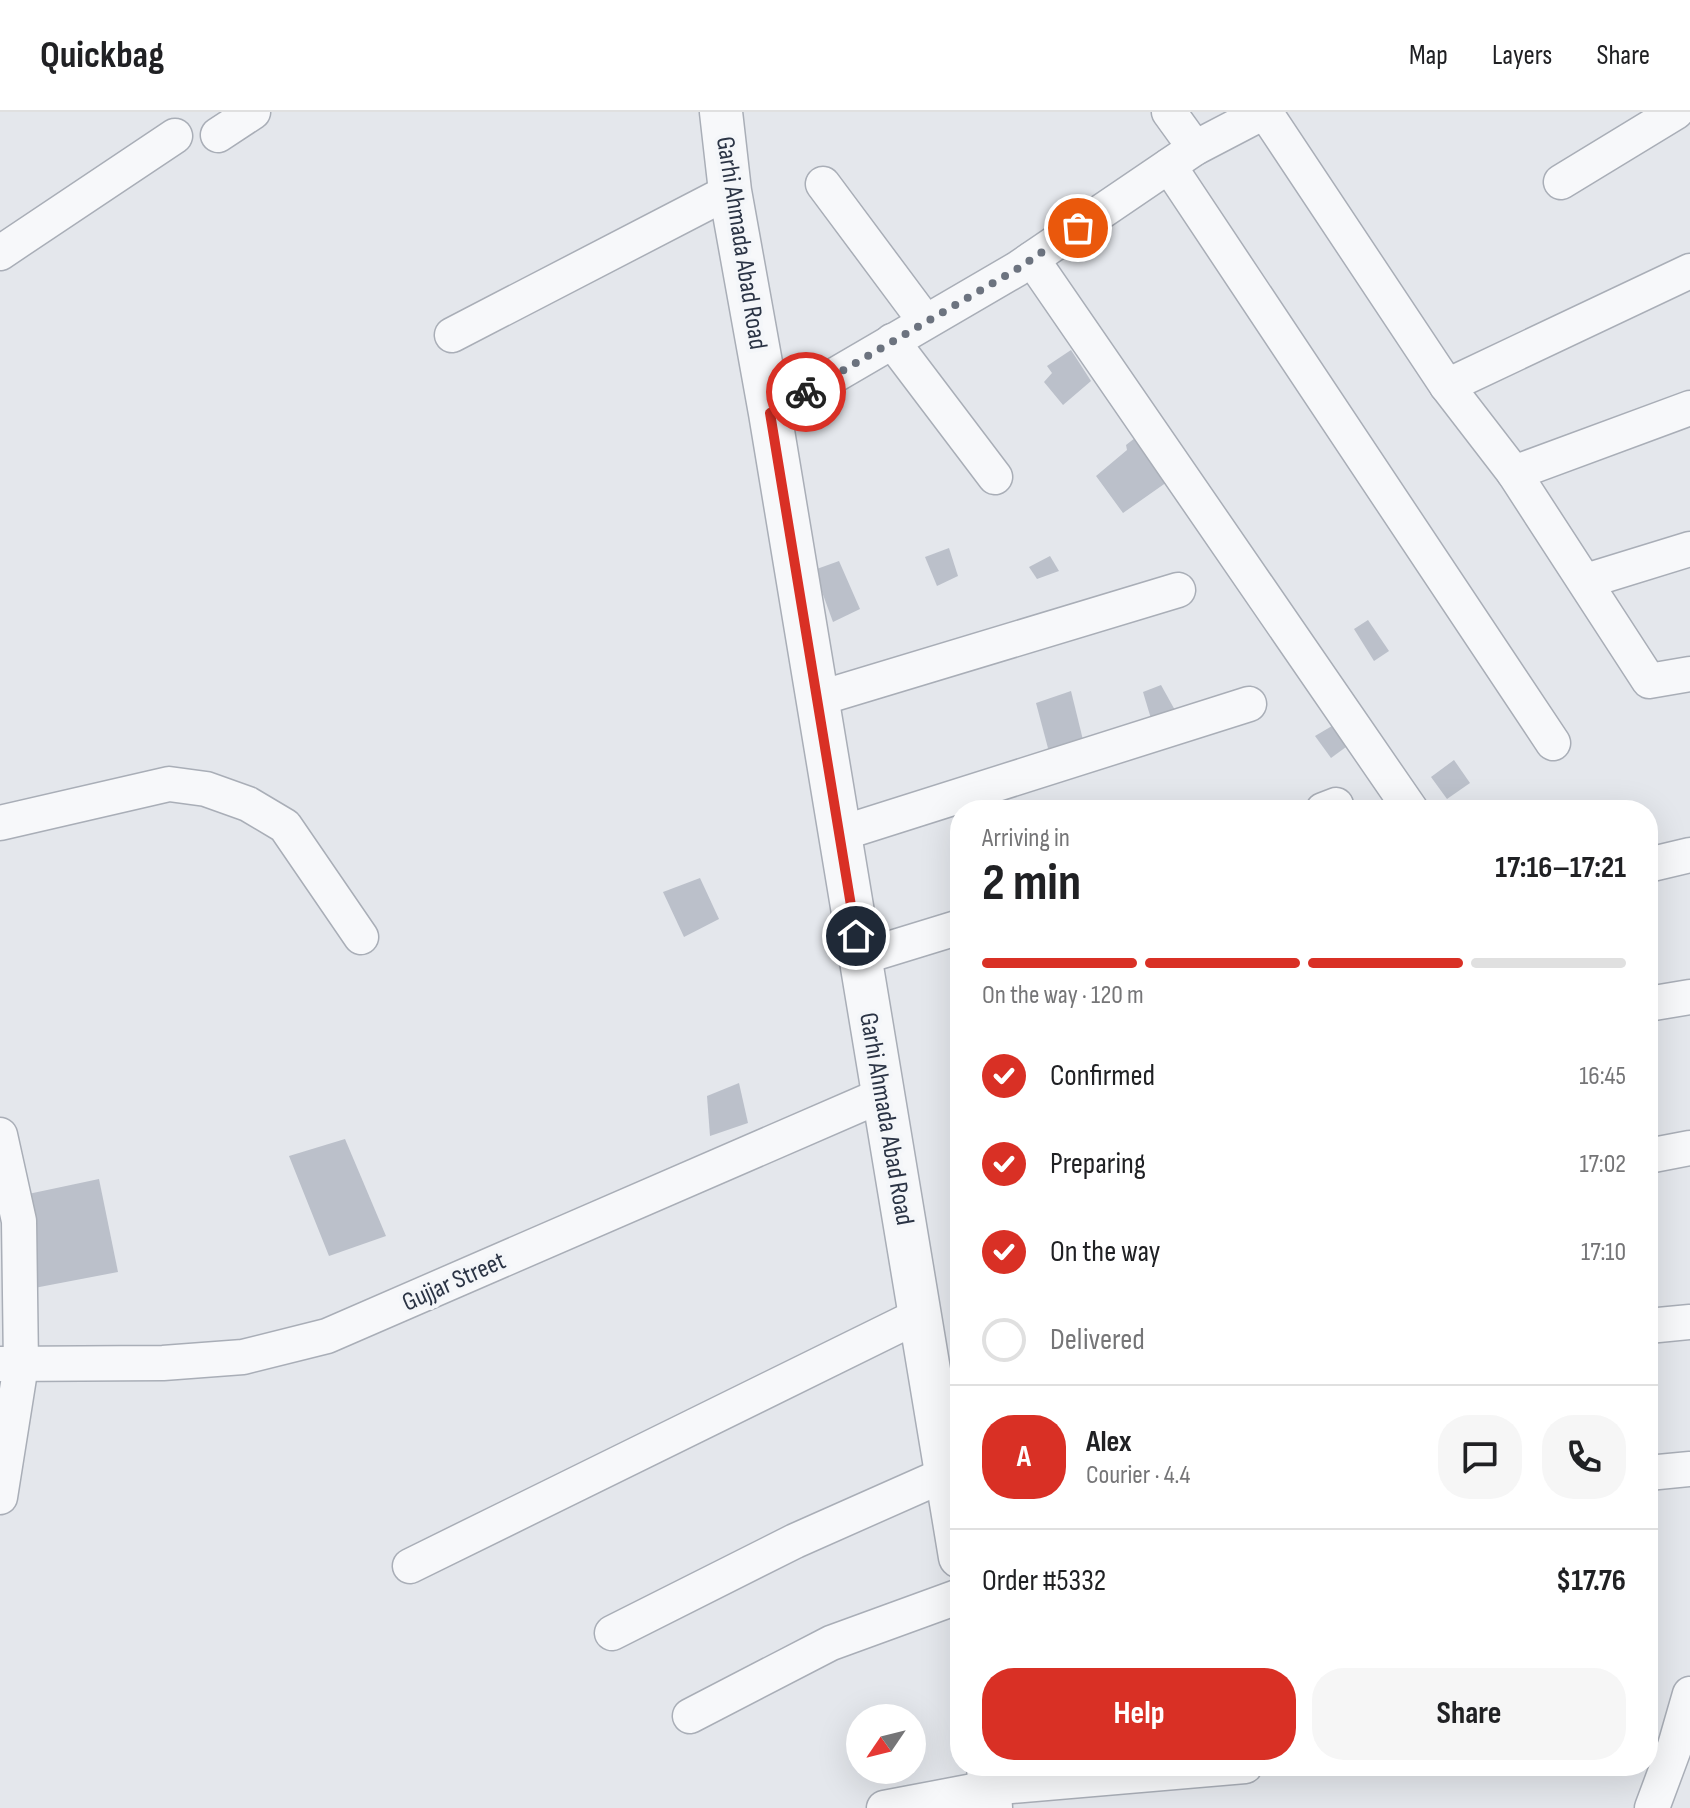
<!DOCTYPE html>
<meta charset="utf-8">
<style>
:root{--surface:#fff;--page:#f6f6f6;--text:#202124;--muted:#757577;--line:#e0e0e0;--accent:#d93025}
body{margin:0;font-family:"Sofia Sans Condensed",sans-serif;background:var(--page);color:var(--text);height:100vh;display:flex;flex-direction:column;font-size:30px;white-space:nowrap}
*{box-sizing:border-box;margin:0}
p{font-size:26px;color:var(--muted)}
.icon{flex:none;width:44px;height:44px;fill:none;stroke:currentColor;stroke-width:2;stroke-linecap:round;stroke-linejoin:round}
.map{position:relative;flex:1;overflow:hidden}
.drawer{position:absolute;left:950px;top:688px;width:708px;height:976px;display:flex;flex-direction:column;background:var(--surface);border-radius:32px;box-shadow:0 8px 32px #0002}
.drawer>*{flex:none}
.needle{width:52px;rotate:235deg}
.buttons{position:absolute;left:846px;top:1592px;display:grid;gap:16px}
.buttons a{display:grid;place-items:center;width:80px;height:80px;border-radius:50%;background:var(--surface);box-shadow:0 8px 32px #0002;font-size:40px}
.pin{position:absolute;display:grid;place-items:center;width:68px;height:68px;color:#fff;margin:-34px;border:4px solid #fff;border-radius:50%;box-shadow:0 2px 8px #0007}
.courier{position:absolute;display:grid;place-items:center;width:80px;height:80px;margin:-40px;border:6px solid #d93025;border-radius:50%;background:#fff;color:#222;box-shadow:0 2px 10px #0007}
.head em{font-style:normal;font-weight:700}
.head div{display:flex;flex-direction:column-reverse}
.head{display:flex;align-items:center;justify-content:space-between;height:136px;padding:0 32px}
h1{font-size:52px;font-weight:700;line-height:60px}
.bar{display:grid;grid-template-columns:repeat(4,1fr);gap:12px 8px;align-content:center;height:96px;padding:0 32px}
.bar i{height:10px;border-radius:6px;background:var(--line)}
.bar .selected{background:var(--accent)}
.bar p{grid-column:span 4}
.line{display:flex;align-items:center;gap:20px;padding:0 32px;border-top:2px solid var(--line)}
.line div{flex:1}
.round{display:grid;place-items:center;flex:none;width:84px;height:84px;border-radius:32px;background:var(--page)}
ol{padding:0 32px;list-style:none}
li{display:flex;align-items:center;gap:24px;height:88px}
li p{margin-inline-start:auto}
li .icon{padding:8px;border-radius:50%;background:var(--accent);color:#fff;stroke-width:4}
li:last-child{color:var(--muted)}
li i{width:44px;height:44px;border:4px solid var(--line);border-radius:50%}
.cta{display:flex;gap:16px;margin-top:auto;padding:16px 32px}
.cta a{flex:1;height:92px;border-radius:32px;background:var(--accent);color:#fff;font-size:32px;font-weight:700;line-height:92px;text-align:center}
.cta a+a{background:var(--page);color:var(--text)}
header{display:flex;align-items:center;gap:48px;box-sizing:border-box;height:112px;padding:0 40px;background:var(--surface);border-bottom:2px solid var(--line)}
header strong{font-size:38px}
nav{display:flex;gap:44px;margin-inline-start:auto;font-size:28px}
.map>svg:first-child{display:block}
.building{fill:#bbc0ca}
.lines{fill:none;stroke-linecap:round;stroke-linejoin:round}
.minor-casing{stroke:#a9aeb7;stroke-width:37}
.tertiary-casing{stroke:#a9aeb7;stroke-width:45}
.minor{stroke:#f7f8fa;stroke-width:34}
.tertiary{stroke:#f7f8fa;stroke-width:42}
.done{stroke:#6c737f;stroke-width:8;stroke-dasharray:0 14.4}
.route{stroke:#d93025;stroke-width:10}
.labels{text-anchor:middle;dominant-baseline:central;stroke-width:8;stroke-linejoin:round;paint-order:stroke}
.street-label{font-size:26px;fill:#2b3445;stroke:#f4f6f9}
</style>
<header>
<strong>Quickbag</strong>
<nav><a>Map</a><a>Layers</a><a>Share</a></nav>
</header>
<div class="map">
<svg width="1690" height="1696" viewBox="0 0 1690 1696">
<rect width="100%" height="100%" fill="#e4e7ec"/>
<g class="building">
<polygon points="1071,238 1091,269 1063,293 1044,270 1052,261 1047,254"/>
<polygon points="1135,326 1167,370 1123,401 1096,364 1127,338 1126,333"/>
<polygon points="949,436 958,464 937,474 925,445"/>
<polygon points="1050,444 1059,459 1037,467 1029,455"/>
<polygon points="839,449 860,497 833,510 814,458"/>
<polygon points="1368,508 1389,539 1374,549 1354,517"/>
<polygon points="1161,573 1176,600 1152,610 1143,580"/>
<polygon points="1071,579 1083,628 1049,640 1036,591"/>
<polygon points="1332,614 1346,635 1331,646 1315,624"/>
<polygon points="1454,648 1470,671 1447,687 1431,665"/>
<polygon points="700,766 719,807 684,825 663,780"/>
<polygon points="739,971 748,1011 710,1024 707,984"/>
<polygon points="345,1027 386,1124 329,1144 289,1044"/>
<polygon points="99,1067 118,1160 29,1177 14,1085"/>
</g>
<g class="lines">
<defs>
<g id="minor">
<polyline points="1169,0 1195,36"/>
<polyline points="1265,0 1447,274 1514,361 1649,569 1690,562"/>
<polyline points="218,23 253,0"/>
<polyline points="1169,54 1553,631"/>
<polyline points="1561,70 1676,0"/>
<polyline points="823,72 925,209"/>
<polyline points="0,141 175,24"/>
<polyline points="1032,147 1411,698"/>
<polyline points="452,223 730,79"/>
<polyline points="892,229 995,365"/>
<polyline points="1447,274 1690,159"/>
<polyline points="770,301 1017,157 1195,36 1264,0"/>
<polyline points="1514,361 1690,296"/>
<polyline points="1586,469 1690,437"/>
<polyline points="817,587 1178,478"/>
<polyline points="1323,698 1336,693"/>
<polyline points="0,711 169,672 206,677 248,692 285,714 361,825"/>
<polyline points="839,722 1249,592"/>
<polyline points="1648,753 1690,743"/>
<polyline points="859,846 960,815"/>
<polyline points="1648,892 1690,885"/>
<polyline points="0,1023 19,1109 21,1253 0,1385"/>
<polyline points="1648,1044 1690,1036"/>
<polyline points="1648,1214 1690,1210"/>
<polyline points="0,1252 163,1251 243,1245 327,1224 882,983"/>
<polyline points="1648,1361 1690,1357"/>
<polyline points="410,1454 920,1203"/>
<polyline points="612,1521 795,1429 946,1362"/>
<polyline points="690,1604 831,1531 960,1484"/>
<polyline points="884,1696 989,1676 1245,1654"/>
<polyline points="1652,1696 1675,1634 1690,1582"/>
</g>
<g id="tertiary">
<polyline points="721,0 730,79 770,301 960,1445"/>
<polyline points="988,1654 991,1696"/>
</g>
</defs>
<use href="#minor" class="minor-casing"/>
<use href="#tertiary" class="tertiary-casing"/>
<use href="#minor" class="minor"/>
<use href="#tertiary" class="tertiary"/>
</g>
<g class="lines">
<polyline class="done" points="806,280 1017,157 1078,116"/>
<polyline class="route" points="806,280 770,301 856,824"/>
</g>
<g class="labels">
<g class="street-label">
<text transform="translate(741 131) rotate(81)">Garhi Ahmada Abad Road</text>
<text transform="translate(886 1007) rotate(80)">Garhi Ahmada Abad Road</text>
<text transform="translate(454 1170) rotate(-24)">Gujjar Street</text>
</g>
</g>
</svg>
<div class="buttons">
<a><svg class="needle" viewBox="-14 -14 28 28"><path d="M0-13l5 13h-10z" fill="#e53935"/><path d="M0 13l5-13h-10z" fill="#757577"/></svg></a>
</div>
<div class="pin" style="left:1078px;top:116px;background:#ea580c"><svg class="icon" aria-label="bag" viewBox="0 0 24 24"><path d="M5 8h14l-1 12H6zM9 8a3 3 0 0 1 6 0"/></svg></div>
<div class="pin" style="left:856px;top:824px;background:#1f2937"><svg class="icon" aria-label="home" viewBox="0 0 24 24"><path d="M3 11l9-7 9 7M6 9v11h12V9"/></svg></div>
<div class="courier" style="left:806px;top:280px"><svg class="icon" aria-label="bike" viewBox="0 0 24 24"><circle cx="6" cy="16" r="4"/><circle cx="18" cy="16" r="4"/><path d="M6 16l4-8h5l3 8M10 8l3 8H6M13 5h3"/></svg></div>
<section class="drawer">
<div class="head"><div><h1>2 min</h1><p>Arriving in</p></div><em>17:16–17:21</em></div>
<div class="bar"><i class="selected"></i><i class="selected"></i><i class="selected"></i><i></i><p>On the way · 120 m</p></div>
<ol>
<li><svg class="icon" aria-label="check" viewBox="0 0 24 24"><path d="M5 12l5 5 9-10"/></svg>Confirmed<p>16:45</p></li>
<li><svg class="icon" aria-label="check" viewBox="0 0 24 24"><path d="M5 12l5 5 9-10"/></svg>Preparing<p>17:02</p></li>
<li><svg class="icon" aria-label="check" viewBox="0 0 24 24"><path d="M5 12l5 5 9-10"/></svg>On the way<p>17:10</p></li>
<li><i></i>Delivered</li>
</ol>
<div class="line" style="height:144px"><b class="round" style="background:var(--accent);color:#fff">A</b><div><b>Alex</b><p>Courier · 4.4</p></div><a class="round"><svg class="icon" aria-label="chat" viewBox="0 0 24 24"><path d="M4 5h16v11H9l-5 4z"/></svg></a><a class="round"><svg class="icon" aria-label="phone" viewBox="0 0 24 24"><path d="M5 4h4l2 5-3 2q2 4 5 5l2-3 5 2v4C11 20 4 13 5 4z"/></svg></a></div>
<div class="line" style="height:104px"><div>Order #5332</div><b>$17.76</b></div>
<div class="cta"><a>Help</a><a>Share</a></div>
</section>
</div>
